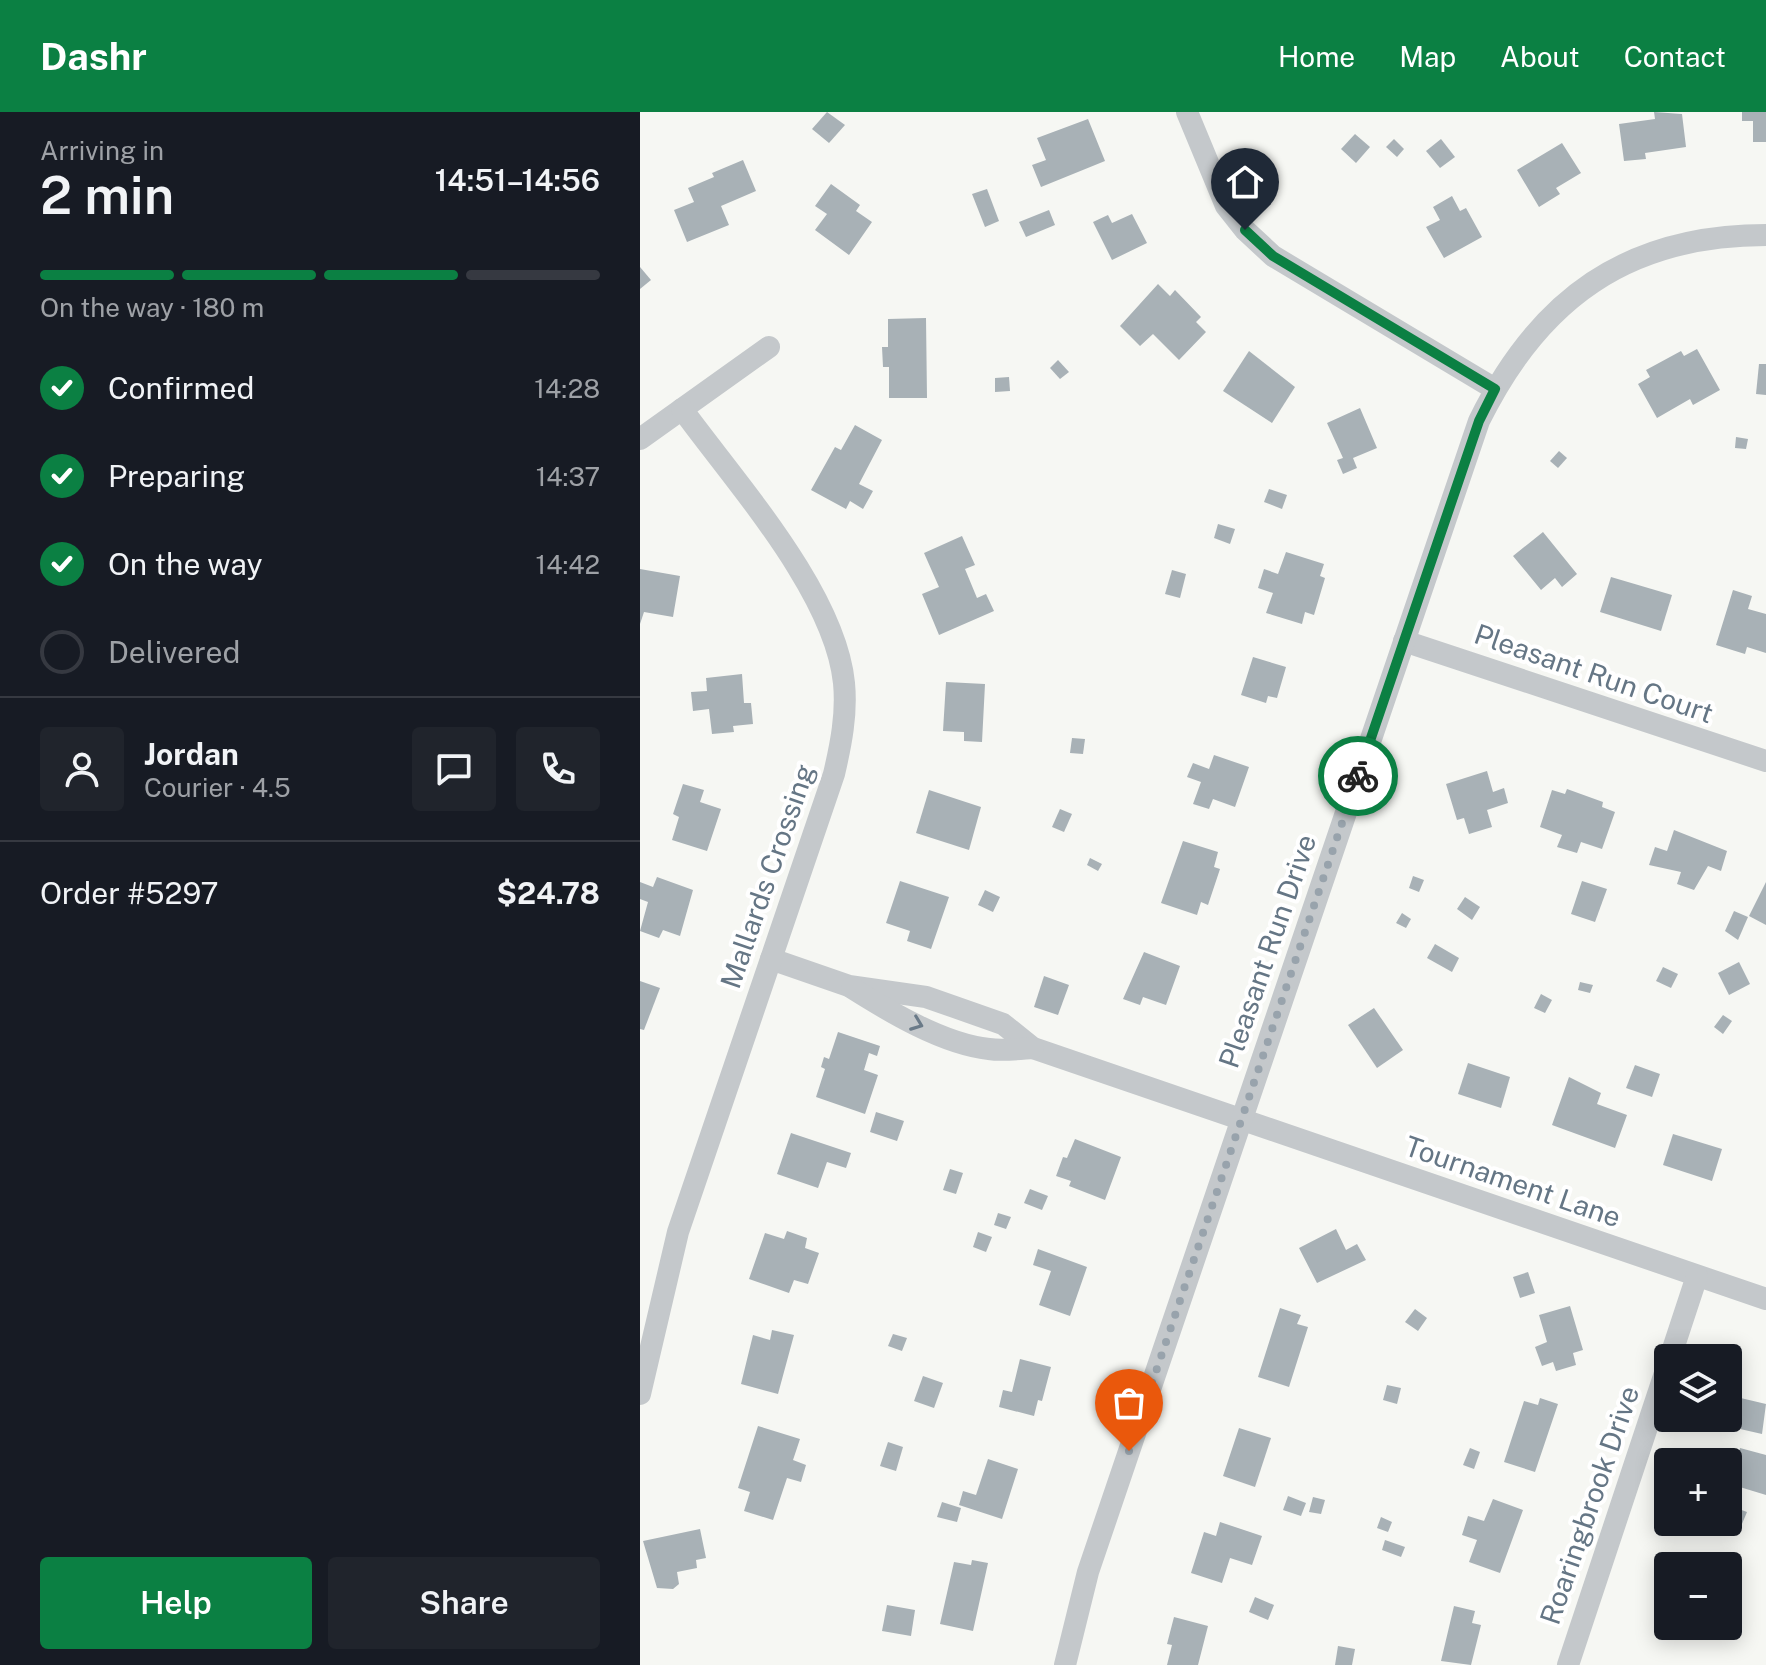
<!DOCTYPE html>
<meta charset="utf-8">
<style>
:root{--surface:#171b24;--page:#20242c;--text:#f1f3f6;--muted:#9ea1a6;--line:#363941;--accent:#0b8043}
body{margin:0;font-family:"Public Sans",sans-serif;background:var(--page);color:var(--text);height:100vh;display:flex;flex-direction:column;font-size:30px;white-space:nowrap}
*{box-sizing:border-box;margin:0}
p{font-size:26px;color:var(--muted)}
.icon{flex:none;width:44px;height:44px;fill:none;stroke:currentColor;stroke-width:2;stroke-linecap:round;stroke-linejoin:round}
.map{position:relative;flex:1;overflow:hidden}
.side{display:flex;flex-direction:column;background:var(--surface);width:640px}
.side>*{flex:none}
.controls{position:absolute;left:1014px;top:1232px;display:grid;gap:16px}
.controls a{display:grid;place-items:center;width:88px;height:88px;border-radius:8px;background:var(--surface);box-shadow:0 4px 20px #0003;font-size:40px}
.pin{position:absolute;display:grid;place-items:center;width:68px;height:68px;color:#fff;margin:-82px -34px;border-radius:50% 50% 50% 0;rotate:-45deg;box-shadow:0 0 8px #0007}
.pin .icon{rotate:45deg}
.courier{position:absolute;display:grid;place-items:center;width:80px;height:80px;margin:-40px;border:6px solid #0b8043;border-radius:50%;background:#fff;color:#222;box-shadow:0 2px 10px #0007}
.summary em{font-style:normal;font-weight:600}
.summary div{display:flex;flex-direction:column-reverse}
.summary{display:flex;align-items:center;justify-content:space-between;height:136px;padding:0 40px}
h1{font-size:52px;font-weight:600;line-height:60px}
.bar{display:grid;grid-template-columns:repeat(4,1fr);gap:12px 8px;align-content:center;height:96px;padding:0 40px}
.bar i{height:10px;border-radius:6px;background:var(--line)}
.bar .current{background:var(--accent)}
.bar p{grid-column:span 4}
.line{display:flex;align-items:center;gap:20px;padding:0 40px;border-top:2px solid var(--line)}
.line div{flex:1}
.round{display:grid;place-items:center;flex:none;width:84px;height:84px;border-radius:8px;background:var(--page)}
ol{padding:0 40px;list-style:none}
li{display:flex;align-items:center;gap:24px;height:88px}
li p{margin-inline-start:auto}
li .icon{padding:8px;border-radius:50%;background:var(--accent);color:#fff;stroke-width:4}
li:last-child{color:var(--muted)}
li i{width:44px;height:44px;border:4px solid var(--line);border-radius:50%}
.primary-button{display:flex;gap:16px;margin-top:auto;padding:16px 40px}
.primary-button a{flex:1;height:92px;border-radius:8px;background:var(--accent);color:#fff;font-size:32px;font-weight:600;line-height:92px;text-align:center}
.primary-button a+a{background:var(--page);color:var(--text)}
header{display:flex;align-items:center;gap:48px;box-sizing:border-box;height:112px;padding:0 40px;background:var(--accent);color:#fff}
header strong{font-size:38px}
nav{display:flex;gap:44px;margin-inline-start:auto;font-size:28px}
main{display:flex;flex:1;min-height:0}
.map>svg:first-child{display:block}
.building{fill:#a8b1b6}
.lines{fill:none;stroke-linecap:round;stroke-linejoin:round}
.minor{stroke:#c4c8cb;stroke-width:22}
.oneway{stroke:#6a7a88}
.done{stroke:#98a3ac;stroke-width:8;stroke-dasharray:0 14.4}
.route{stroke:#0b8043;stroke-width:10}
.labels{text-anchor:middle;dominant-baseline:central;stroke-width:8;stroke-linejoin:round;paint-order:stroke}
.street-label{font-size:28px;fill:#657685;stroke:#fff}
</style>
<header>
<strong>Dashr</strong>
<nav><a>Home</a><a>Map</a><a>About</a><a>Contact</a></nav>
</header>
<main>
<section class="side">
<div class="summary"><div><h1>2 min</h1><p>Arriving in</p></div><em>14:51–14:56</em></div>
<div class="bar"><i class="current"></i><i class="current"></i><i class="current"></i><i></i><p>On the way · 180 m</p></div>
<ol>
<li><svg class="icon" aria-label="check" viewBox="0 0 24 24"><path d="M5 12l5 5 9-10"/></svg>Confirmed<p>14:28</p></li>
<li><svg class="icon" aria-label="check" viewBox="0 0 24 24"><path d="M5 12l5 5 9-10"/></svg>Preparing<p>14:37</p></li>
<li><svg class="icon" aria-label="check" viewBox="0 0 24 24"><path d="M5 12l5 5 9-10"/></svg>On the way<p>14:42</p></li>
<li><i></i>Delivered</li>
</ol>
<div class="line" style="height:144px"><a class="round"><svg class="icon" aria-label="person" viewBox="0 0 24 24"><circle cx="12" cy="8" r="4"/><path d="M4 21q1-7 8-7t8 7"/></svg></a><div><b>Jordan</b><p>Courier · 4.5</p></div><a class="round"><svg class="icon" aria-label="chat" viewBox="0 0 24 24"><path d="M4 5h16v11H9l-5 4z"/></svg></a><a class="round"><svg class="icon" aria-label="phone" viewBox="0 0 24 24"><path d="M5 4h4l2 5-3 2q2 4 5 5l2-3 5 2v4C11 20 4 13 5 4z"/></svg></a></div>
<div class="line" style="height:104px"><div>Order #5297</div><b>$24.78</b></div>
<div class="primary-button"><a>Help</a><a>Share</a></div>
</section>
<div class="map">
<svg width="1126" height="1553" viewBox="0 0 1126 1553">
<rect width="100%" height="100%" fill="#f6f7f3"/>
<g class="building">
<polygon points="187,0 205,13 189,31 172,17"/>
<polygon points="1014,0 1042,2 1046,35 1005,41 1006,47 984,49 979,12 1015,7"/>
<polygon points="1102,0 1126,0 1126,30 1113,30 1113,9 1102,9"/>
<polygon points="448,7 465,49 401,75 392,53 406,48 397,26"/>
<polygon points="715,22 730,35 716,51 701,37"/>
<polygon points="754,27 764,37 757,45 746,35"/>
<polygon points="801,27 815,45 800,56 786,39"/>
<polygon points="922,31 941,61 916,76 920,82 899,95 877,58"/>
<polygon points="103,48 116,79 81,94 89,113 47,130 34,98 54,90 48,76 74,65 72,61"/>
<polygon points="191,72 220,93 216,99 232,110 209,143 175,118 187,102 175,94"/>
<polygon points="347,77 359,109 345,115 332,82"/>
<polygon points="812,84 820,99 826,96 842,125 804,146 786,115 800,108 793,95"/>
<polygon points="409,98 415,113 386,125 379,110"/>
<polygon points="492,102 507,131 472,148 453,110 468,103 472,111"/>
<polygon points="0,155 11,168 0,177"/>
<polygon points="518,172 530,184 535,178 561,205 556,210 566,220 539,248 513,222 500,234 480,214"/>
<polygon points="286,206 287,286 249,286 249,255 243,255 242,235 248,235 248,207"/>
<polygon points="1057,237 1080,278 1053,293 1050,287 1017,306 998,272 1010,265 1006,258 1041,239 1044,244"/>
<polygon points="609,239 655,275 632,311 583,279"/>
<polygon points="418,248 429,260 420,267 410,256"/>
<polygon points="1119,252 1126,252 1126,283 1116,282"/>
<polygon points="369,265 370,279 355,280 355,266"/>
<polygon points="720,296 737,336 713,346 717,356 703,362 697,348 703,346 687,311"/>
<polygon points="215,313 242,328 219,372 233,379 223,397 210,389 206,397 171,378 195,335 201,338"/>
<polygon points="1096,325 1108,327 1106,337 1095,336"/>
<polygon points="919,339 927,346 918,356 910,349"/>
<polygon points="629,377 647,383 642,397 624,390"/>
<polygon points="578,412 595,417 590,432 574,426"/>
<polygon points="903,420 937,462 922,475 915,466 901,478 873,444"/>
<polygon points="322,424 335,453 325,457 337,486 346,482 354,499 299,523 282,482 299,475 284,441"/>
<polygon points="646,440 684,452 680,464 685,466 674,503 665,500 662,512 626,501 633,481 618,476 624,457 638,462"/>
<polygon points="0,457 40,464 33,505 4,500 0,512"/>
<polygon points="532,458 546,462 540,486 525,482"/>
<polygon points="971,465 1032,483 1021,519 960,500"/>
<polygon points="1093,478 1112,484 1108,497 1126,502 1126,541 1107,535 1105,542 1076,533"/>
<polygon points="613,545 646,555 637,586 628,584 626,591 601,583"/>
<polygon points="102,562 104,591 111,591 113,612 93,614 94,620 72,622 69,597 53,599 51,580 67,579 66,566"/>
<polygon points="306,570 345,572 342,630 324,629 324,620 303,619"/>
<polygon points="432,626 445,627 443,642 430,641"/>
<polygon points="574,643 609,655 595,695 573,687 569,697 553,692 561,670 547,665 553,651 569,657"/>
<polygon points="847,659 853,680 864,676 868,691 847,698 852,715 829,722 824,706 817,708 806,672"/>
<polygon points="43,672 64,678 60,690 81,697 67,739 32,728 39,705 33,702"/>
<polygon points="927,677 963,690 962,695 975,700 962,737 941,730 937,741 917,735 922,723 900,715 912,678 925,682"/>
<polygon points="289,678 341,695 329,738 276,721"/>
<polygon points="420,697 432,702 424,720 412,715"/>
<polygon points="1034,718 1087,739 1081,759 1068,754 1054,778 1037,772 1041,760 1009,753 1015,735 1027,739"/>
<polygon points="543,729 578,740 574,755 580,757 568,793 561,790 557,803 521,791"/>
<polygon points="450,746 462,752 458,759 447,753"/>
<polygon points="773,764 784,768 779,780 769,776"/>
<polygon points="17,765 53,778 40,824 23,818 19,826 0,819 8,790 0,787 0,770 13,775"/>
<polygon points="260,769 309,785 291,837 267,829 270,819 246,811"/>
<polygon points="942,769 967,777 955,810 931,802"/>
<polygon points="1126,770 1126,813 1109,804"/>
<polygon points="345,778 360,785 353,800 338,793"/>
<polygon points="825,785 840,795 832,808 817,797"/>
<polygon points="1094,799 1108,805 1098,828 1085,819"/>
<polygon points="762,801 771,807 766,816 756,811"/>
<polygon points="795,832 819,846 812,860 787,846"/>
<polygon points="504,840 540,854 526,893 503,885 500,893 483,887"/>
<polygon points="1099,850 1110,872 1089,883 1078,861"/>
<polygon points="1023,855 1038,862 1031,876 1016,869"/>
<polygon points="404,864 429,873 418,903 394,895"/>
<polygon points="0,869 20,876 4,918 0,917"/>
<polygon points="940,870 953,873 950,881 938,878"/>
<polygon points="901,882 912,888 905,901 894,896"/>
<polygon points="734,896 763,938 737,956 708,913"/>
<polygon points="1083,903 1092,909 1083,922 1074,915"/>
<polygon points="198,920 240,934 237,944 229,941 224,958 238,963 225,1002 176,985 185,957 181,955 184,945 189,947"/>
<polygon points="828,951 870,965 861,996 818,982"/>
<polygon points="995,953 1020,962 1012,985 986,976"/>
<polygon points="929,965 961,981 957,992 987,1003 975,1036 912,1013"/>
<polygon points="236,1000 264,1009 257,1029 230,1020"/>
<polygon points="151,1021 211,1041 206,1056 187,1050 178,1076 137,1062"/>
<polygon points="1033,1022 1082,1037 1072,1069 1023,1053"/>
<polygon points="435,1027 481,1045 465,1088 429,1074 431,1069 416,1064 423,1045 427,1046"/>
<polygon points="310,1057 323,1061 316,1082 303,1078"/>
<polygon points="390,1077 408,1084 402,1098 384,1091"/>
<polygon points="358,1101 371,1105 366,1117 354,1113"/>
<polygon points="696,1117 706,1138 717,1132 726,1148 677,1171 659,1136"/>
<polygon points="147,1119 167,1126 165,1136 179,1141 168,1172 154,1168 149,1181 109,1167 125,1121 144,1127"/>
<polygon points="338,1120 352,1125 346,1140 333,1135"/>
<polygon points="398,1137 447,1155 430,1204 399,1193 411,1159 393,1153"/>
<polygon points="888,1160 895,1181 880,1186 873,1165"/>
<polygon points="930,1194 943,1238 933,1241 936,1253 916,1259 913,1250 902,1254 895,1235 907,1230 899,1203"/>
<polygon points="640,1196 661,1203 657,1212 668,1215 649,1275 618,1265"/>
<polygon points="775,1197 787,1206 778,1219 765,1210"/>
<polygon points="132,1218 154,1223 138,1282 101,1272 113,1223 130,1228"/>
<polygon points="253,1222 267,1226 262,1239 248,1234"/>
<polygon points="380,1247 411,1255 402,1289 398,1288 394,1304 359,1295 363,1278 372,1280"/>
<polygon points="283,1264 303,1271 294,1296 274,1289"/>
<polygon points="747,1273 761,1276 757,1292 743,1288"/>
<polygon points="1088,1283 1126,1292 1122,1322 1074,1311 1075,1306 1088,1306"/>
<polygon points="900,1286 918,1292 895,1360 864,1350 884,1289 898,1293"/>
<polygon points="118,1314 160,1327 153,1348 166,1353 161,1370 147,1366 133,1408 104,1399 110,1380 98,1376"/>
<polygon points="599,1316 631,1326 615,1375 583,1364"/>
<polygon points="248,1330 263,1335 256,1359 240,1354"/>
<polygon points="830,1336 840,1340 834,1357 823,1353"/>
<polygon points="1100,1336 1126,1343 1126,1383 1090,1372"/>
<polygon points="348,1347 378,1357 362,1407 319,1393 323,1379 336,1383"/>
<polygon points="648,1384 666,1391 661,1404 643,1398"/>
<polygon points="673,1385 685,1388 681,1402 669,1400"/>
<polygon points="853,1387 883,1398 860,1461 829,1450 837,1428 822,1423 828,1404 844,1409"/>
<polygon points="302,1390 321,1396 317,1410 297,1405"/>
<polygon points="1088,1393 1107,1400 1099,1419 1076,1410 1088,1410"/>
<polygon points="741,1405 752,1410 748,1420 737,1416"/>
<polygon points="580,1410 622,1424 612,1453 590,1446 582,1471 551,1461 564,1420 576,1424"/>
<polygon points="60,1417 66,1446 56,1448 57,1456 37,1460 39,1472 33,1477 17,1476 3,1429"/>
<polygon points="745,1428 765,1435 761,1445 742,1438"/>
<polygon points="332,1448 348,1451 333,1519 300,1512 314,1450 331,1453"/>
<polygon points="615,1485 634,1493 628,1508 609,1500"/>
<polygon points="247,1493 275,1498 271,1524 242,1519"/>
<polygon points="814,1494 835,1499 832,1511 841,1513 831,1553 801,1549"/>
<polygon points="534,1505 568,1514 558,1553 527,1553 532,1533 527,1532"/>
<polygon points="698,1534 715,1537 712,1553 695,1553"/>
</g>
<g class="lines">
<g class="minor">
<polyline points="547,0 586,94 605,118 633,144 855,277"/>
<polyline points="0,327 129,235"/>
<polyline points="764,529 1126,649"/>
<polyline points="131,847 209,874 286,885 363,912 393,936 1126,1187"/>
<path d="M 212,876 C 250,900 303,932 349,937 C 363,939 379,937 393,936"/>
<polyline points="1030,1246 1057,1164"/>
<path d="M 0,1282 L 38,1120 L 194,662 C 201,632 207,602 204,571 C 195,480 95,370 42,297"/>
<path d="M 425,1553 L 448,1460 L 839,309 C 899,187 987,123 1126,123"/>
<polyline points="928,1553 1028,1252"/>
</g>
</g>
<defs><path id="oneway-chevron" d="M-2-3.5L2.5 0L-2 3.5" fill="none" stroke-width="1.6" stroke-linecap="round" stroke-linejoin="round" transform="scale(2)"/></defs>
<use class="oneway" href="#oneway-chevron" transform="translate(277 912) rotate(21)"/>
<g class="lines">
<polyline class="done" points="489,1339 718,664"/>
<polyline class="route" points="605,118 633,144 855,277 839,309 718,664"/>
</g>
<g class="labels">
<g class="street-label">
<text transform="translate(954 561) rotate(19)">Pleasant Run Court</text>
<text transform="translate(127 764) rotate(-71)">Mallards Crossing</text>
<text transform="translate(627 839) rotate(-71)">Pleasant Run Drive</text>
<text transform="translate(873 1069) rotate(19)">Tournament Lane</text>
<text transform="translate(949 1393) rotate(-71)">Roaringbrook Drive</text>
</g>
</g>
</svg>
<div class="controls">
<a><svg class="icon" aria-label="layers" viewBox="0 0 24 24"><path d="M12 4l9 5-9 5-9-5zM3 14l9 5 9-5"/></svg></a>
<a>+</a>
<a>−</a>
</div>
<div class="pin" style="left:489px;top:1339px;background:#ea580c"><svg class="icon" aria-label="bag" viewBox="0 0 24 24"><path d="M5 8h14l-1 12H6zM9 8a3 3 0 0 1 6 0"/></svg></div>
<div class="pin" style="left:605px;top:118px;background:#1f2937"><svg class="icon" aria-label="home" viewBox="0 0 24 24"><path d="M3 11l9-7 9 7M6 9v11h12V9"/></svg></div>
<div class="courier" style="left:718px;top:664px"><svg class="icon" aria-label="bike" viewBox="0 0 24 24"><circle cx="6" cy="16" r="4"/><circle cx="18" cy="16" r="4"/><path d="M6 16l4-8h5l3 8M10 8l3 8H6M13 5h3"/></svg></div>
</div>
</main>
